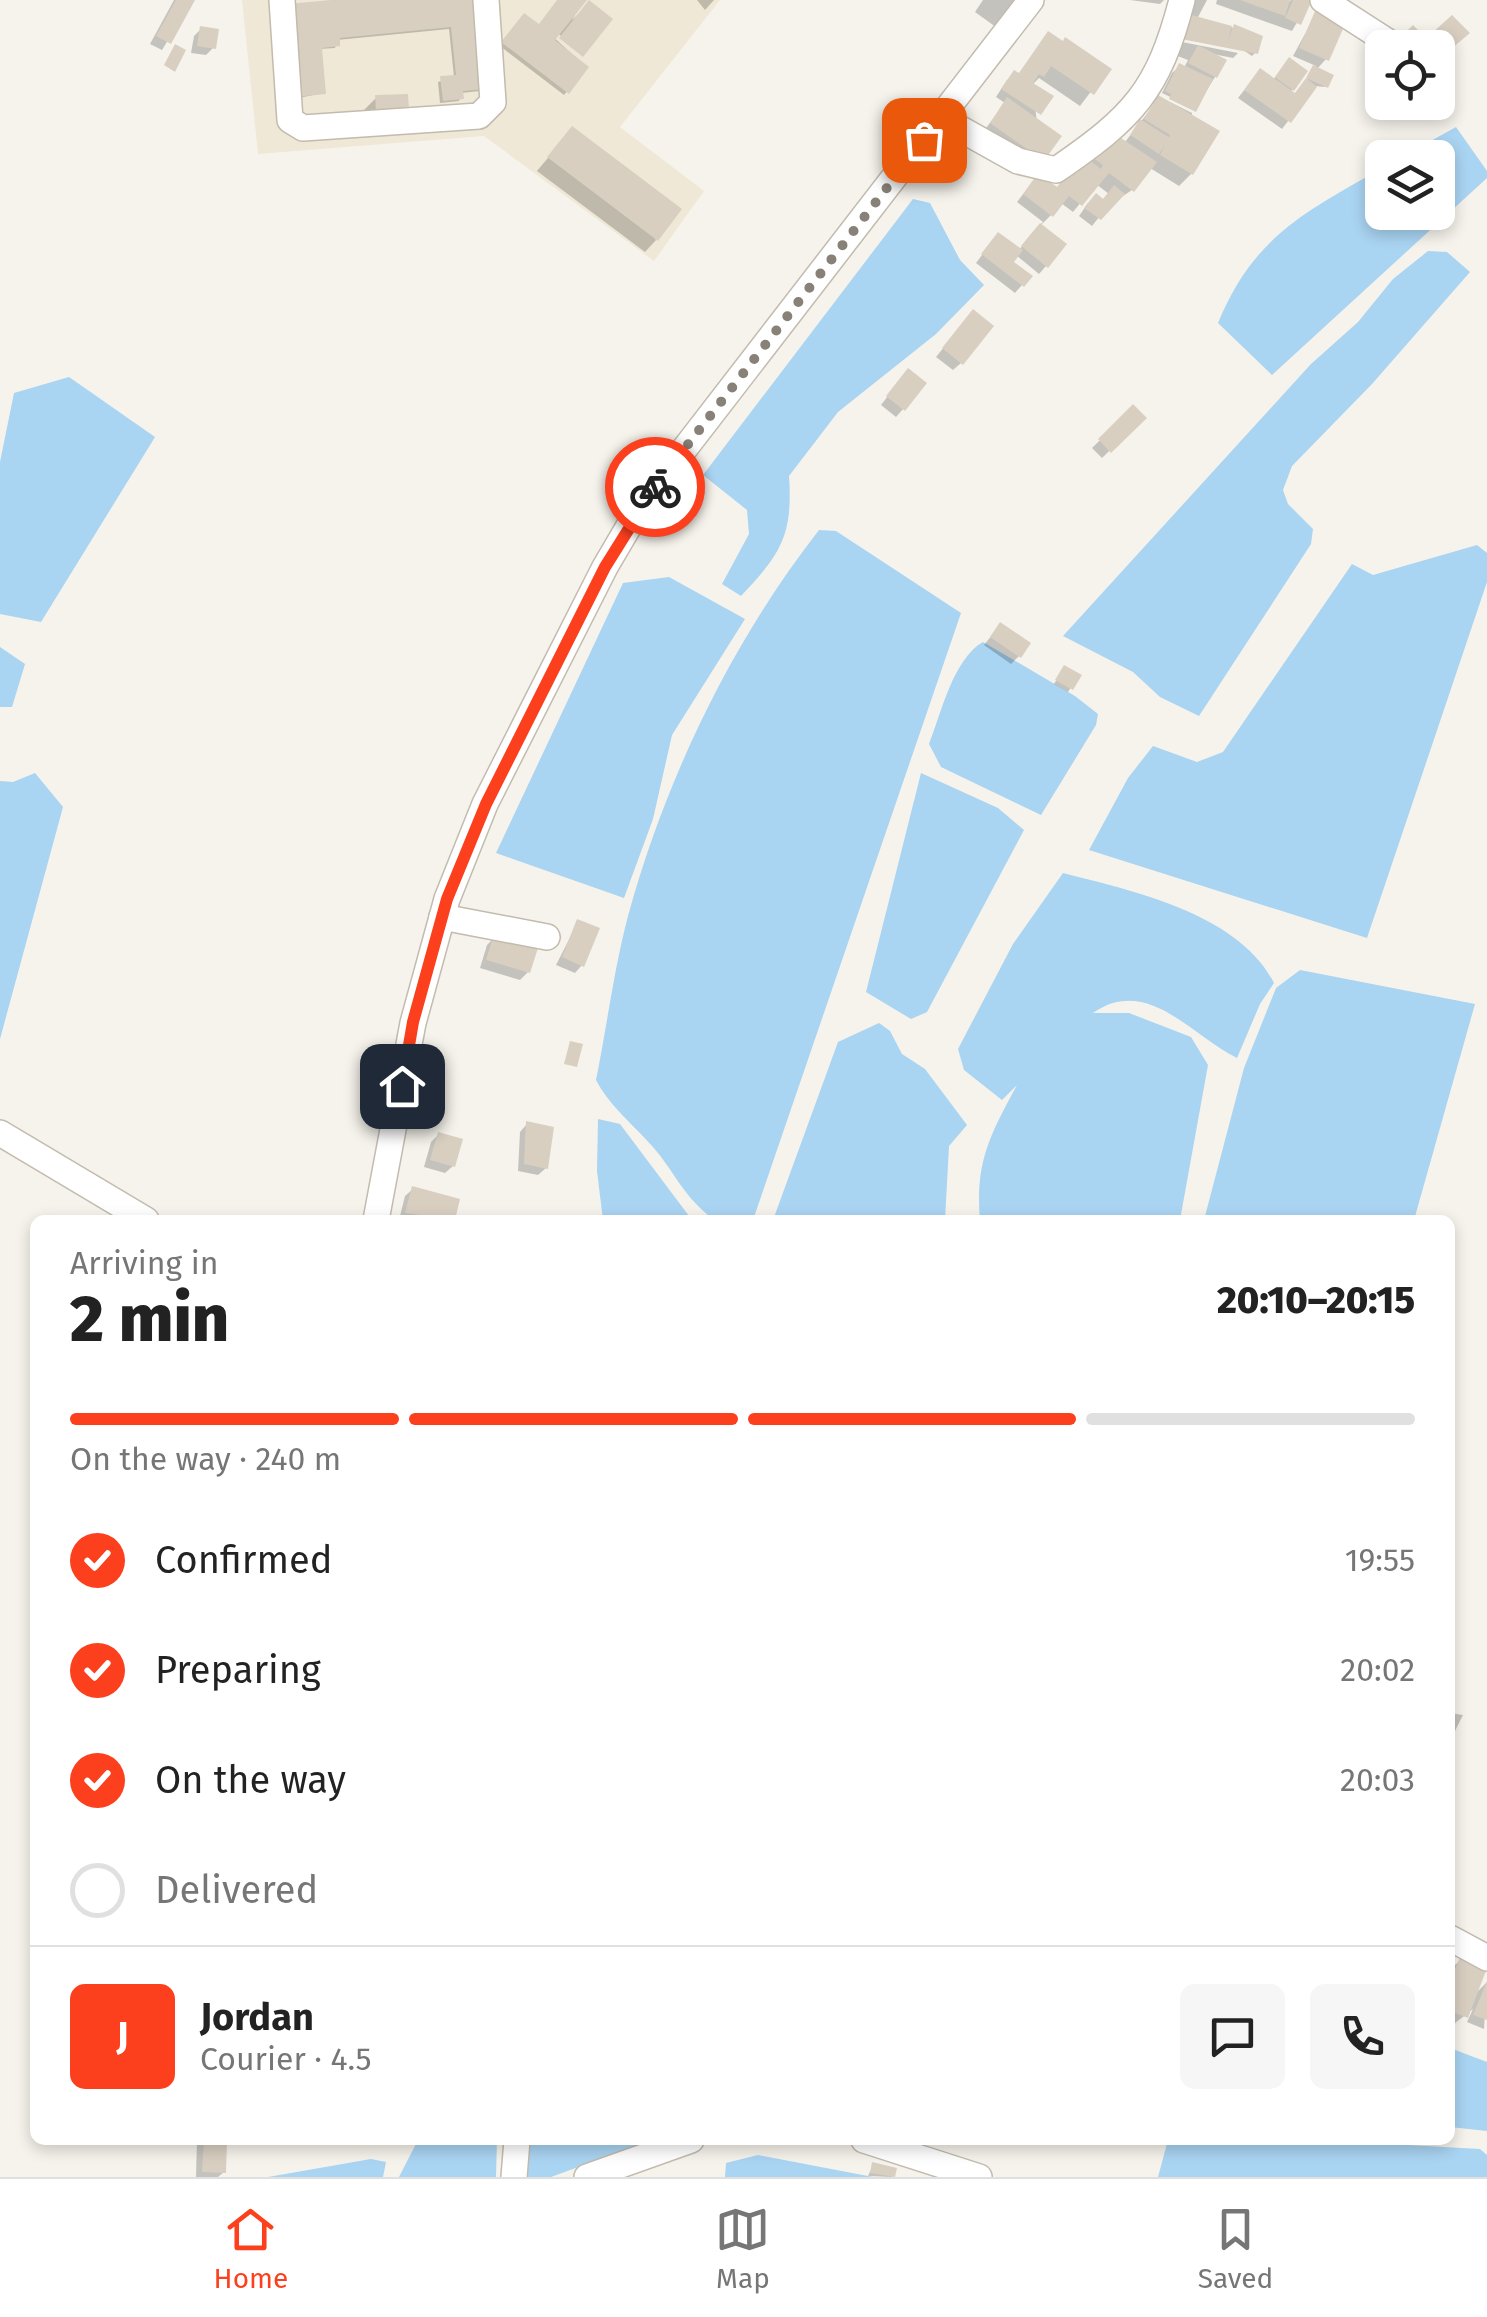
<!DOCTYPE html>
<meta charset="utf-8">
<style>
:root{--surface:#fff;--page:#f6f6f6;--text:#222;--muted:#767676;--line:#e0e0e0;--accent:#fc3f1d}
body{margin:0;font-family:"Fira Sans",sans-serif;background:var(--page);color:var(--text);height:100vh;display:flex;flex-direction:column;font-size:38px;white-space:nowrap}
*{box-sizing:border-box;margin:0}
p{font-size:32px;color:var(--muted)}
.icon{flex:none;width:55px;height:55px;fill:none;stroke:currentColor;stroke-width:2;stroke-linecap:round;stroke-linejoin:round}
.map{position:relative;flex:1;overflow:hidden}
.sheet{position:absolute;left:30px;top:1215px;width:1425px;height:930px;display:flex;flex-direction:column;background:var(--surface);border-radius:15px;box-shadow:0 5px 15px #0003}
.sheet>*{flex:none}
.controls{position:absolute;left:1365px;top:30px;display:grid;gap:20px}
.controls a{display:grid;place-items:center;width:90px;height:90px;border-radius:15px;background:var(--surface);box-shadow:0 5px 15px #0003;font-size:50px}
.pin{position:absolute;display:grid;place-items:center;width:85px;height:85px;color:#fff;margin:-42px;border-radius:20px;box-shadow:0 5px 15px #0006}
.courier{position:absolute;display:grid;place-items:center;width:100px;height:100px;margin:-50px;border:8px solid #fc3f1d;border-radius:50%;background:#fff;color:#222;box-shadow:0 2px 12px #0007}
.headline em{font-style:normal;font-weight:800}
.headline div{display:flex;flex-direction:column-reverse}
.headline{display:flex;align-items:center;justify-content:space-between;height:170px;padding:0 40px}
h1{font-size:65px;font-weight:800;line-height:75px}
.bar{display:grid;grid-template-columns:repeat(4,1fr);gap:15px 10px;align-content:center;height:120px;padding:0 40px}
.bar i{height:12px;border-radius:8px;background:var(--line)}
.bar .active{background:var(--accent)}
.bar p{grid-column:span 4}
.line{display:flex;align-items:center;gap:25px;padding:0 40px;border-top:2px solid var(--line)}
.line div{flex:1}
.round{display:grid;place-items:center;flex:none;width:105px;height:105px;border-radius:15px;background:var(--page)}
ol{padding:0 40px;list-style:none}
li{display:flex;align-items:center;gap:30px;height:110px}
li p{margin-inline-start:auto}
li .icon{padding:10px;border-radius:50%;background:var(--accent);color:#fff;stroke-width:4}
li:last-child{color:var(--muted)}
li i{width:55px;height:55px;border:5px solid var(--line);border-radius:50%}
.tab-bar{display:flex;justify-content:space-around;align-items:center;height:140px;border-top:2px solid var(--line);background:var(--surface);font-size:28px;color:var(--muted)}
.tab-bar a{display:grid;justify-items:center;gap:5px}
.tab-bar .active{color:var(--accent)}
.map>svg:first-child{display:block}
.education{fill:#efe8d6}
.water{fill:#a9d4f2}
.shadow{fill:#0003}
.building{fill:#d8cfc1}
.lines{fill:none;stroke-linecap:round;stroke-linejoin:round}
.minor-casing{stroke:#c2bbae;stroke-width:28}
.minor{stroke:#fff;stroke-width:25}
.done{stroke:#878178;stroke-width:10;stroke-dasharray:0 18}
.route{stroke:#fc3f1d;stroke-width:12}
</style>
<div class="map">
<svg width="1487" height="2177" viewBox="0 0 1487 2177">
<rect width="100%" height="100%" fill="#f6f3ec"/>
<polygon class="education" points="242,0 720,0 620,127 704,191 654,261 484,136 258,154"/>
<g class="water">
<path d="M 1456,127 L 1487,171 L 1487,178 L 1272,375 L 1218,323 C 1254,236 1304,213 1382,168 L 1382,212 L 1438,212 L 1438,158 L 1402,157 Z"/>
<path d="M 913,199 L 930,203 L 960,260 L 984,285 L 936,334 L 838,412 L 789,476 C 793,535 781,554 741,596 L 722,584 L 749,534 L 747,510 L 703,475 Z"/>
<polygon points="1428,251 1447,252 1470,272 1372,384 1292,466 1283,490 1288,504 1313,529 1311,544 1199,716 1160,697 1133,672 1063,636 1311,364 1358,322 1393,279"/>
<polygon points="69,377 155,437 41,622 0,614 0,462 14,393"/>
<path d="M 819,530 L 836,531 L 961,613 L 753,1220 L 714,1220 C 681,1194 677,1175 653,1147 C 634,1125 610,1107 596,1080 C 607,1026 614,969 628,916 C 666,778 731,643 819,530 Z"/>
<polygon points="1477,545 1487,553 1487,582 1367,938 1089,850 1128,778 1153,746 1197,762 1223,752 1352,564 1373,575"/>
<polygon points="669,577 745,619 672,735 653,819 624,898 496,853 623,583"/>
<path d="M 983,642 L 1075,696 L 1098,714 L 1096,725 L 1041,815 L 941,767 L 929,744 C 941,714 953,659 983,642 Z"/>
<polygon points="0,647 25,664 12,707 0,707"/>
<polygon points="35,773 63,807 0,1039 0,781 13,782"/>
<polygon points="921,773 998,808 1024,830 927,1012 911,1019 866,992"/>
<path d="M 1063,873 C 1134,891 1239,914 1274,983 L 1260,1004 L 1237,1058 C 1192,1036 1147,975 1093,1013 L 1129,1013 L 1191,1037 L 1208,1065 L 1180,1220 L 980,1220 C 975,1162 990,1135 1017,1085 L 1002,1100 L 964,1070 L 958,1049 L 1013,944 Z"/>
<polygon points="1300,970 1475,1004 1414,1220 1204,1220 1244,1068 1276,988"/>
<polygon points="879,1023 890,1031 902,1054 925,1069 967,1125 949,1146 945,1220 773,1220 838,1042"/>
<polygon points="598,1119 620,1124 692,1220 603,1220 597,1171"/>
<polygon points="1450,2048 1487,2062 1487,2131 1450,2127"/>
<polygon points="418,2140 497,2140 496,2177 399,2177"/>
<polygon points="525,2140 652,2140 551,2177 528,2177 523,2170"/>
<polygon points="1168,2140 1317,2140 1480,2149 1487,2155 1487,2177 1158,2177"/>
<polygon points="758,2155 873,2177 725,2177 726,2163"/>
<polygon points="371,2159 386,2162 383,2177 268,2177"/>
</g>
<g class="shadow">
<polygon points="174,0 192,0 162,50 150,44"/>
<polygon points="356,0 475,0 480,91 461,93 459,101 440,103 438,82 454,77 449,29 337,40 335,48 319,49 324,93 293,99 285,10"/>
<polygon points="559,0 584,0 572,20 589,4 583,53 551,28 548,32 586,67 564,95 500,46 524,16 538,27"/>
<polygon points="697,0 714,0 705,10"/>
<polygon points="983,0 1024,0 1000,30 975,12"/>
<polygon points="1130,0 1164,0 1160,4"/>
<polygon points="1185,0 1207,0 1197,19 1246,31 1255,53 1252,56 1240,48 1178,36"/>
<polygon points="1217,0 1287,0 1285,6 1291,0 1310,0 1292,31 1216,4"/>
<polygon points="1317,12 1326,59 1317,69 1325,87 1315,86 1282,129 1238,98 1253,79 1273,80 1282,68 1305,72 1290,93 1295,96 1316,66 1293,56"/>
<polygon points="201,29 213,48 206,55 191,53 194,36"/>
<polygon points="1048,34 1108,69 1080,106 1039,78 1032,85 1042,159 980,136 1005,103 996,97 1007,80 1018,75"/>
<polygon points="1177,41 1238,53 1233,58 1213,54 1215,77 1195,109 1162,93 1172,73 1180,66 1184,68 1188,60 1175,55"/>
<polygon points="405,96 365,123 364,110 376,98"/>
<polygon points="1160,97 1192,113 1191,174 1179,186 1150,168 1132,190 1108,206 1092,226 1079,216 1088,203 1103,202 1109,194 1096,184 1073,212 1061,203 1051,215 1040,226 1046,266 1039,274 1016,255 1011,262 1022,285 1015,293 976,263 991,243 1019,250 1032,233 1043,222 1017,202 1031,184 1056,190 1105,143 1125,142"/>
<polygon points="572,129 656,240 645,252 537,171"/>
<polygon points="966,320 961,363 953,370 936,357"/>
<polygon points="901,379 903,409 896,417 881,405"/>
<polygon points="1133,408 1143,418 1102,458 1092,448"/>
<polygon points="1000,625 1019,656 1011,664 984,645"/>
<polygon points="1062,671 1078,676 1068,692 1054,684"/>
<polygon points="578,922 582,965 575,973 556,965"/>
<polygon points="495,937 528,972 520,980 480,968 487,945"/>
<polygon points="527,1124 546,1168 538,1175 518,1171 520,1132"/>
<polygon points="438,1135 453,1166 445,1173 424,1167 431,1142"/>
<polygon points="413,1189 457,1200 452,1220 399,1220 405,1196"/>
<polygon points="1450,1713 1463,1715 1454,1733 1450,1733"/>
<polygon points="1461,1960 1475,1994 1487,1982 1484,2029 1467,2022 1473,2009 1450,2027 1450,1969"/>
<polygon points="197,2140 225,2140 224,2172 218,2177 196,2177"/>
<polygon points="873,2165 894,2170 892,2177 868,2176"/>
</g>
<g class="building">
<polygon points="176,0 195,0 171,44 156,36"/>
<polygon points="331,0 478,0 486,89 463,91 464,99 443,101 440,76 456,75 451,27 340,38 340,46 322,48 326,94 295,97 287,4"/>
<polygon points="557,0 587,0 555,40 589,67 569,94 501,42 524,13 539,24"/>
<polygon points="589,0 613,19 583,57 559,38"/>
<polygon points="1240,0 1290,0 1285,16"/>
<polygon points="1293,0 1312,0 1301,25 1285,18"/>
<polygon points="1316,9 1346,22 1329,61 1299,48"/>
<polygon points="1188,14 1232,26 1228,41 1234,24 1263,36 1258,54 1181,39"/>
<polygon points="1452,15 1470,33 1438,60 1438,48 1419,48 1403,35 1413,25 1424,36 1431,34"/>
<polygon points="200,26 219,29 216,49 197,46"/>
<polygon points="1048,31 1063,41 1065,37 1112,69 1094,95 1051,66 1044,77 1039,74 1033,83 1054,96 1041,115 1001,89 1014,70 1019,73"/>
<polygon points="175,44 186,50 175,72 164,65"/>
<polygon points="1198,45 1227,60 1217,78 1188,63"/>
<polygon points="1289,57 1308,71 1294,91 1275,77"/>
<polygon points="1179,63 1213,79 1196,112 1169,99 1171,94 1165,91"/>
<polygon points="1313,65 1334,75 1328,88 1306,78"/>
<polygon points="1260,68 1295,93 1306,78 1317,87 1291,123 1244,90"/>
<polygon points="408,94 409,110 376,112 375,95"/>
<polygon points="1158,95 1220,131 1193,175 1160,155 1170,135 1144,119"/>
<polygon points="1007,97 1062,136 1044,161 990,123"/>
<polygon points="1140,119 1170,138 1159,154 1130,135"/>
<polygon points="572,126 682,209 658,241 547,157"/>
<polygon points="1112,132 1157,162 1134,192 1109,173 1082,206 1069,196 1053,217 1023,194 1038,173 1057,187 1083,155 1101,169 1103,165 1092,157"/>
<polygon points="1114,185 1125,194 1101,220 1084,208 1096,193 1103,199"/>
<polygon points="1040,223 1067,244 1048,268 1021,246"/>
<polygon points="998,232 1023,250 1014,262 1033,276 1024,287 981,254"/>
<polygon points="973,309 994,326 963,365 942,348"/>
<polygon points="908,368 927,383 905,411 886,396"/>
<polygon points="1133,404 1147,418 1111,453 1098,439"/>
<polygon points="1000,622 1031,643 1021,658 990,637"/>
<polygon points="1064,665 1082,675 1073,690 1055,680"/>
<polygon points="577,919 600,928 584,967 562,957"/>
<polygon points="494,934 538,948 530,973 486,960"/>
<polygon points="570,1041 583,1044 577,1067 564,1064"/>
<polygon points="526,1121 554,1127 548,1169 524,1164"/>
<polygon points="438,1132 463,1139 455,1167 430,1160"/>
<polygon points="412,1186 460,1199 455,1220 405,1213"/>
<polygon points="1460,1957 1487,1968 1468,2018 1450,2011 1450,1981"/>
<polygon points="1487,1981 1487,2020 1473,2015"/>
<polygon points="204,2140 227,2140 226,2173 202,2172"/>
<polygon points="872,2162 897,2168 895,2177 870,2173"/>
</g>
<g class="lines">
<defs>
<g id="minor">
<polyline points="282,0 290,120 303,128 479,116 493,102 486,0"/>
<polyline points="1323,0 1393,45"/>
<path d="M 941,118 L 1018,161 L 1056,170 C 1133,117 1158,92 1182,0"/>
<polyline points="442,917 547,937"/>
<polyline points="0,1133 146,1220"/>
<polyline points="376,1220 413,1023 447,899 485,804 605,567 642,504 1031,0"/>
<polyline points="1450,1938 1487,1958"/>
<polyline points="864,2140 979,2177"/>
<polyline points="514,2177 517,2140"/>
<polyline points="587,2177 691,2140"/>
</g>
</defs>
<use href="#minor" class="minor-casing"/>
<use href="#minor" class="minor"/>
</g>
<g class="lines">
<polyline class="done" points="655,487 924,140"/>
<polyline class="route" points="402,1086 413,1022 447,899 486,804 605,567 655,487"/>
</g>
</svg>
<div class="controls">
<a><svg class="icon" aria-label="locate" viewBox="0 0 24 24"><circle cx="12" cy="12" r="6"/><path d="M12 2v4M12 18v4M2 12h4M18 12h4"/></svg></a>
<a><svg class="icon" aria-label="layers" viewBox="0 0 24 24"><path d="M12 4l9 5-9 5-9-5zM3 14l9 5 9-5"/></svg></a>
</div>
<div class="pin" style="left:924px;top:140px;background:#ea580c"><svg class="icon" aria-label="bag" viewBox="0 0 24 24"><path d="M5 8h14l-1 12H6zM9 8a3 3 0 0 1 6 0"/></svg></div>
<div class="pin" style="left:402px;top:1086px;background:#1f2937"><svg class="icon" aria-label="home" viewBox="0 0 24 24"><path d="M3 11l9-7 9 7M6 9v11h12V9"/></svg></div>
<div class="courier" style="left:655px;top:487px"><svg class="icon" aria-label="bike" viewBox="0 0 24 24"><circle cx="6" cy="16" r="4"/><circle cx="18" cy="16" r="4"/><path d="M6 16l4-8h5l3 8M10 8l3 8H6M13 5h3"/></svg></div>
<section class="sheet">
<div class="headline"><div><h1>2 min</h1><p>Arriving in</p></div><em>20:10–20:15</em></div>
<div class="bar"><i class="active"></i><i class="active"></i><i class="active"></i><i></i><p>On the way · 240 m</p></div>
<ol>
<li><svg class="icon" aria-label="check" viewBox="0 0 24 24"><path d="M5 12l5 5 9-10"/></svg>Confirmed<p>19:55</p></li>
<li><svg class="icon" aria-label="check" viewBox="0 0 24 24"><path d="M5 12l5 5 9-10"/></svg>Preparing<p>20:02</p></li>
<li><svg class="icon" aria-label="check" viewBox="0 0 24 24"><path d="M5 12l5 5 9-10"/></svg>On the way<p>20:03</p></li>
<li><i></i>Delivered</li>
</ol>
<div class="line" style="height:180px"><b class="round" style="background:var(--accent);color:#fff">J</b><div><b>Jordan</b><p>Courier · 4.5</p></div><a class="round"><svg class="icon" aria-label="chat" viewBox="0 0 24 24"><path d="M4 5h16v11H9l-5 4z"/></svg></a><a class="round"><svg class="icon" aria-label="phone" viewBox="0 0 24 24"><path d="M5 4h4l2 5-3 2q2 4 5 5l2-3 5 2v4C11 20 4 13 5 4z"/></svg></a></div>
</section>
</div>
<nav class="tab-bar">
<a class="active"><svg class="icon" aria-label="home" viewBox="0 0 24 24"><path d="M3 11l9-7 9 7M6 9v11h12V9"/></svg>Home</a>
<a><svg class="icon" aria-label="map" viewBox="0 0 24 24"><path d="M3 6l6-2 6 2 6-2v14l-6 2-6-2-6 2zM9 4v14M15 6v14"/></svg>Map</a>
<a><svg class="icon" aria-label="saved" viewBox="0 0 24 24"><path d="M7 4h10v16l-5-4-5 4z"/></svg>Saved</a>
</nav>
